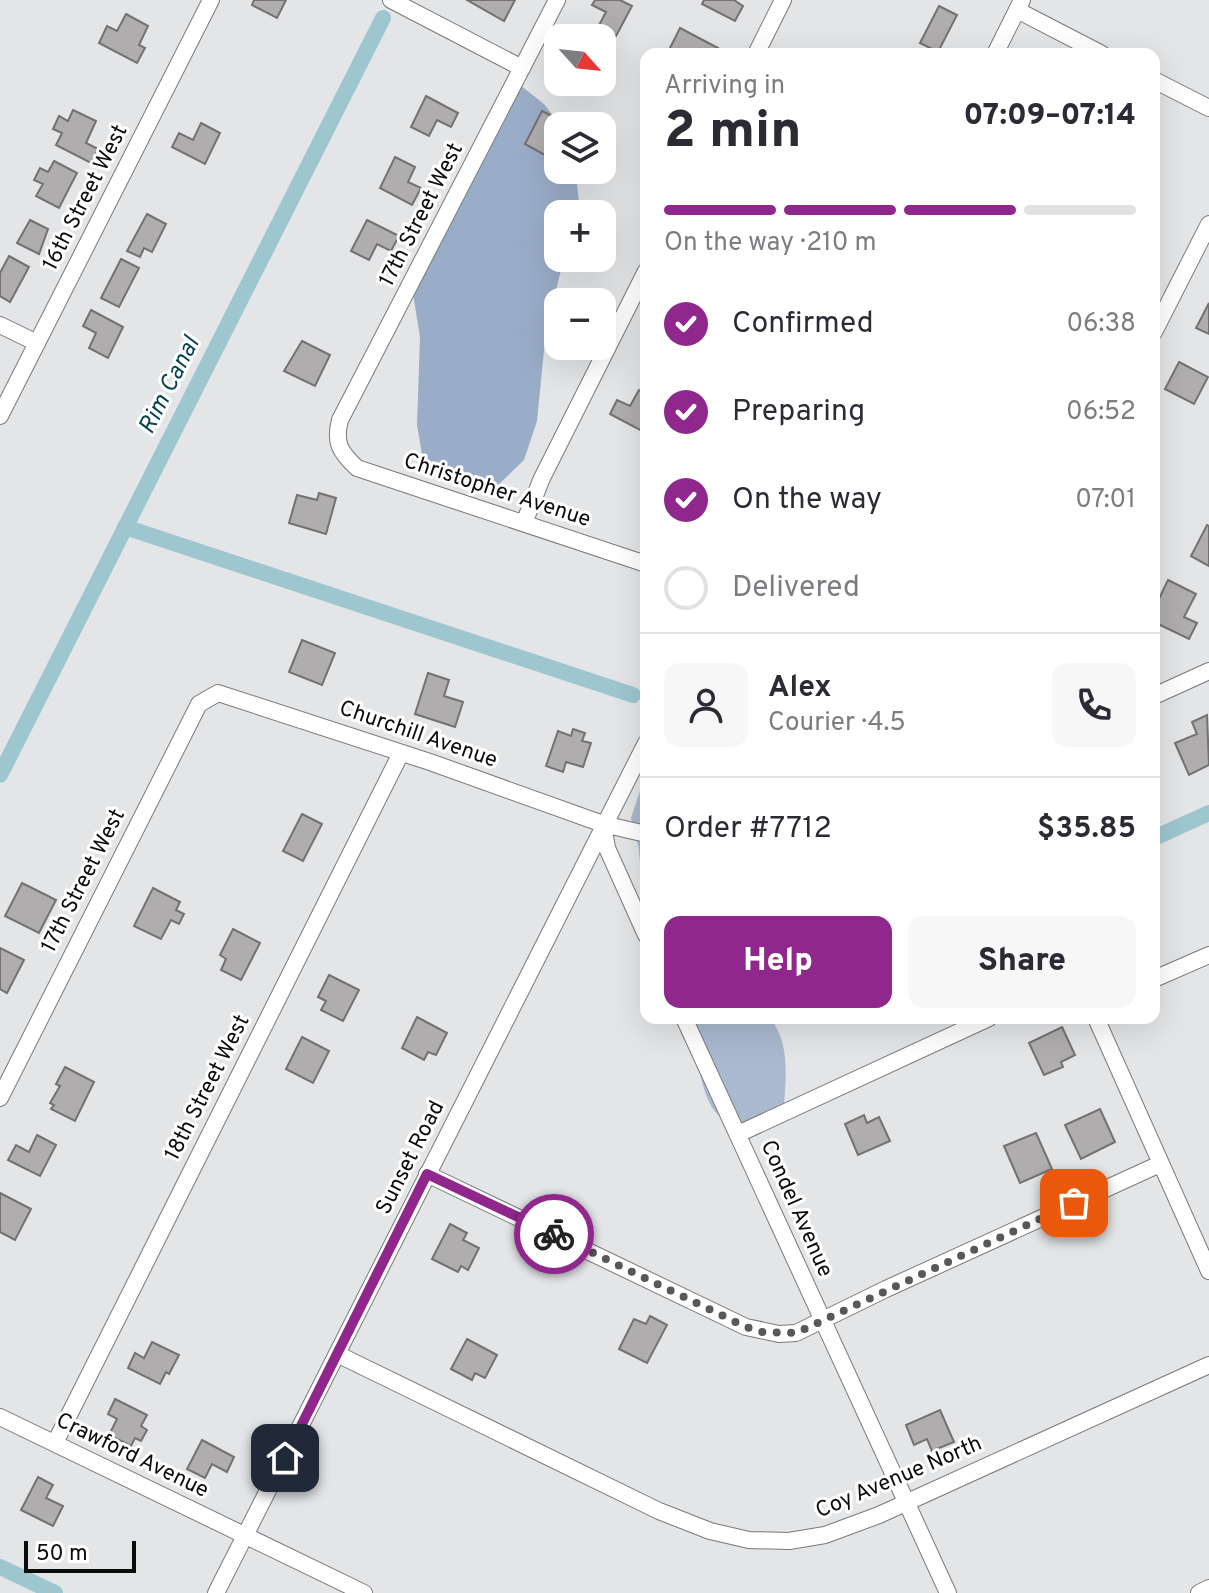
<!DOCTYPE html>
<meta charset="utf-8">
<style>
:root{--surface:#fff;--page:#f7f7f7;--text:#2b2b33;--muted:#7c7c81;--line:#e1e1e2;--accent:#8f278c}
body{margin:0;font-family:Overpass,sans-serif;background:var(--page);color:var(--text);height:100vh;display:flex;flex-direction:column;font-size:30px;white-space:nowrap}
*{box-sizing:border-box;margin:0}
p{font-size:26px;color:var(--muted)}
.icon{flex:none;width:44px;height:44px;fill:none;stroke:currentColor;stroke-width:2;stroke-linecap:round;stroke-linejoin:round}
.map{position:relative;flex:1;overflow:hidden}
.sheet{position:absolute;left:640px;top:48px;width:520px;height:976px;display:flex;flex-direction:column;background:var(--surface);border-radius:16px;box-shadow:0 8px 32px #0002}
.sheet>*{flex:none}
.needle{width:52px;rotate:117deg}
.tools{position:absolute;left:544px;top:24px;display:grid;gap:16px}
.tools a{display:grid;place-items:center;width:72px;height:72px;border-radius:16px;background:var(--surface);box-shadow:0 8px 32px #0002;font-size:40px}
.scale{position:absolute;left:24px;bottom:20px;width:112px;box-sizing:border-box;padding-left:8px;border:4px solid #0b0c0c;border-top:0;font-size:22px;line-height:28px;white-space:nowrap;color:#0b0c0c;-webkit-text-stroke:6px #fff;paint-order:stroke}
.pin{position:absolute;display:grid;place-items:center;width:68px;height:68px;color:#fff;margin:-34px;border-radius:16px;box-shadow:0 4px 12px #0006}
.courier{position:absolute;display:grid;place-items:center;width:80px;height:80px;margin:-40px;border:6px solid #8f278c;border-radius:50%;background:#fff;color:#222;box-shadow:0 2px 10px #0007}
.headline em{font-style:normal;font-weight:800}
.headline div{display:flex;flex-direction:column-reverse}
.headline{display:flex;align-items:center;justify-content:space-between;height:136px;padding:0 24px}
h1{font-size:52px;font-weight:800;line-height:60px}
.bar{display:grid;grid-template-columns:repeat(4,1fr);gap:12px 8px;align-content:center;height:96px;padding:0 24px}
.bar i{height:10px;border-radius:6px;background:var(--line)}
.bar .on{background:var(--accent)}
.bar p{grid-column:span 4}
.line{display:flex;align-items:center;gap:20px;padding:0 24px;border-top:2px solid var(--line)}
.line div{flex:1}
.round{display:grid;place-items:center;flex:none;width:84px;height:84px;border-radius:16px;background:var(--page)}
ol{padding:0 24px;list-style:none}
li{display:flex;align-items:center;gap:24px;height:88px}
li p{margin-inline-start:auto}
li .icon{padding:8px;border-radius:50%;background:var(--accent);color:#fff;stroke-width:4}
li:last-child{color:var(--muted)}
li i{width:44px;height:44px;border:4px solid var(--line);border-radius:50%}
.cta{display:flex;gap:16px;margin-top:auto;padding:16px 24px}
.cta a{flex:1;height:92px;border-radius:16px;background:var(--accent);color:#fff;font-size:32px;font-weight:800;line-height:92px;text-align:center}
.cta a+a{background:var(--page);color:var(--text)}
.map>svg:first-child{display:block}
.green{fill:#aab9d0}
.forest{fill:#9aadc8}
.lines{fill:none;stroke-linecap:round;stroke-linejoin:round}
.canal{stroke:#9dc6ce;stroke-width:16}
.building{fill:#b0adae;stroke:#747173;stroke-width:2}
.minor-casing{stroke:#78797b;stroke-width:18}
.minor{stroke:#fff;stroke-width:16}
.done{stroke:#575859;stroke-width:8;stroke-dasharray:0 14.4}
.route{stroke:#8f278c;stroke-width:10}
.labels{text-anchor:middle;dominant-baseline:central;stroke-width:6;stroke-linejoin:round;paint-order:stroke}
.street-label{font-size:22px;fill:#0b0c0c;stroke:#fff}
.water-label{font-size:24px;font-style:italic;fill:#06444e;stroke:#fff}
</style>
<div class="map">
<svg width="1209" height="1593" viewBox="0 0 1209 1593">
<rect width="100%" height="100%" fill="#e3e5e7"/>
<g class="green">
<polygon points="646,773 646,912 638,845 631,818"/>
<path d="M 681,1018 L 770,1018 C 790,1043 786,1075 784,1105 L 740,1129 C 734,1125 724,1120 718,1115 C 697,1094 700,1044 681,1018 Z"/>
</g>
<polygon class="forest" points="520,85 544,104 561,126 558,126 558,170 575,170 579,201 575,214 558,214 558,258 564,258 546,330 537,421 524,460 489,494 461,486 423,460 417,425 420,337 413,294"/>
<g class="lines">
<g class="canal">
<polyline points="125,527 633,695"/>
<polyline points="0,775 383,18"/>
<polyline points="1154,838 1209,813"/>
<polyline points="0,1567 55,1593"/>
</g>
</g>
<g class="building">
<polygon points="254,0 286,0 277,18 252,5"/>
<polygon points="467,0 515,0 504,21"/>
<polygon points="595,0 620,0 632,6 616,36 598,27 606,12 592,5"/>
<polygon points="704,0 734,0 743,6 735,21 702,4"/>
<polygon points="939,6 957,15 938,52 920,43"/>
<polygon points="126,14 148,26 139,45 145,48 137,63 99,43 107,26 117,31"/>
<polygon points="680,28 718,48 715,54 667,54"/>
<polygon points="426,96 458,113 451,127 437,120 429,136 411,127"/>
<polygon points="73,110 96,121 86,143 98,149 91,163 56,145 62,133 53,129 59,116 68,121"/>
<polygon points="542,111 572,126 558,126 556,161 525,144"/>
<polygon points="201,123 220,133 205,164 172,147 179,133 193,140"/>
<polygon points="395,157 415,167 408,182 421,188 412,205 380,188"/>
<polygon points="54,161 77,173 59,208 36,196 43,184 34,180 40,168 48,172"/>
<polygon points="147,214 166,224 152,252 144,248 140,257 127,251"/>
<polygon points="30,220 48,229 39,254 17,243"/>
<polygon points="367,220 399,236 391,251 377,244 369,260 351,251"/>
<polygon points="9,256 29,267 10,302 0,296 0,273"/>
<polygon points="121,259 139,268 119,307 101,298"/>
<polygon points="1209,303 1209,334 1196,328"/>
<polygon points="91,310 123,327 108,358 89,348 96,333 83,326"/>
<polygon points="302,341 330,355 315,386 284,371"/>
<polygon points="1179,362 1208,377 1194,404 1165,389"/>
<polygon points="639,390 646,394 646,424 642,431 610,414 617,400 630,406"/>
<polygon points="319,493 336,498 326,534 289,523 297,495 317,500"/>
<polygon points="1207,525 1209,526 1209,566 1191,556"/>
<polygon points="1168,580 1196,594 1184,617 1197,623 1189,639 1154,622 1154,609"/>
<polygon points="302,640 335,653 322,685 289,672"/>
<polygon points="428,673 449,680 444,696 463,702 455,727 415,714"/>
<polygon points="1207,715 1209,765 1189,775 1175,743 1197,734 1192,722"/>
<polygon points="573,729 585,733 582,741 591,743 583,767 566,762 563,772 546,766 558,731 571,736"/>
<polygon points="302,814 322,824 303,861 283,851"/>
<polygon points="22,883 56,900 39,933 5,916"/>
<polygon points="153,888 180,902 176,910 184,914 179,924 171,920 161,939 134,926"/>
<polygon points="233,929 260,943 241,980 221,970 226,959 220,955"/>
<polygon points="0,948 24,960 7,993 0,989"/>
<polygon points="329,975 359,990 343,1021 321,1010 326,1001 318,997"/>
<polygon points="417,1017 447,1033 436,1055 428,1052 424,1060 402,1048"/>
<polygon points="1062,1027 1075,1055 1061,1062 1063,1067 1044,1075 1029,1043"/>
<polygon points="302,1037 329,1051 313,1083 286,1069"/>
<polygon points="65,1067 94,1082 75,1121 51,1109 54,1105 50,1103 60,1086 56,1084"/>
<polygon points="1100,1109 1115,1142 1081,1159 1065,1125"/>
<polygon points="864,1115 867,1123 879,1117 890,1141 858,1155 845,1124"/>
<polygon points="1036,1133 1052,1169 1020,1183 1004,1146"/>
<polygon points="37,1135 56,1145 40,1176 8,1160 16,1145 29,1152"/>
<polygon points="0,1193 31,1209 15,1240 0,1232"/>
<polygon points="450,1224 467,1233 463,1240 479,1248 468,1270 461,1266 458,1272 432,1259"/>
<polygon points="650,1316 667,1325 647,1363 619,1349 634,1319 646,1324"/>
<polygon points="467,1339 497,1355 485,1378 475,1373 472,1380 451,1369"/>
<polygon points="152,1342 179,1355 169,1374 166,1372 160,1384 128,1368 135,1353 144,1358"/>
<polygon points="115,1399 147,1415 141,1426 147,1430 141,1441 135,1438 131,1446 109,1435 117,1419 108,1414"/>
<polygon points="940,1410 954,1442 932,1451 927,1439 914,1445 906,1425"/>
<polygon points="202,1440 234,1457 227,1472 212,1464 205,1478 187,1469"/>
<polygon points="38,1477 53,1485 46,1498 63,1506 53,1526 21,1510"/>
</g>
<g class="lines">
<defs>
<g id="minor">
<polyline points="391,0 522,68"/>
<path d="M 557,0 L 340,420 C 334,443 340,452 357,468 L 646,564"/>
<polyline points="1017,10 1102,54"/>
<polyline points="756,54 783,0"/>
<polyline points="995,54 1022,0"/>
<polyline points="1154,80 1209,108"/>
<polyline points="0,325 37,343"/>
<polyline points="1154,332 1209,224"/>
<polyline points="0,416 211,0"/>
<polyline points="524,523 542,478 646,271"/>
<polyline points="1154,696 1209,671"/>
<polyline points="603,824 607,848 646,935"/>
<polyline points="1154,979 1209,955"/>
<polyline points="684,1018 948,1593"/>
<polyline points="1096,1018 1209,1271"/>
<polyline points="0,1098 199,704 218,693 430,762 603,824 646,834"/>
<polyline points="738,1134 989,1018"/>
<polyline points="427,1174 746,1327 779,1334 796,1333 886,1289 1160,1164"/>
<polyline points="337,1354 659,1511 710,1531 749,1540 789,1541 825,1535 879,1515 1209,1365"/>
<polyline points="0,1417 364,1593"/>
<polyline points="55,1443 401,753"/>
<polyline points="216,1593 646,743"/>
<polyline points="1199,1593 1209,1588"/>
</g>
</defs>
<use href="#minor" class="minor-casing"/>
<use href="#minor" class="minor"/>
</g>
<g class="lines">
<polyline class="done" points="554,1234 746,1327 762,1332 796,1333 1074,1203"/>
<polyline class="route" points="285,1458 427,1174 554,1234"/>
</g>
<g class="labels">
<g class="street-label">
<text transform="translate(86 198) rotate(-63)">16th Street West</text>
<text transform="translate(422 215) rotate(-63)">17th Street West</text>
<text transform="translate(497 491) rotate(18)">Christopher Avenue</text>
<text transform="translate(418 735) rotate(19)">Churchill Avenue</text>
<text transform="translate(84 881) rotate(-63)">17th Street West</text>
<text transform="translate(208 1088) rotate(-63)">18th Street West</text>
<text transform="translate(411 1158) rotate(-63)">Sunset Road</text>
<text transform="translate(796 1209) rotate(66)">Condel Avenue</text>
<text transform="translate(132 1456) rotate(26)">Crawford Avenue</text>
<text transform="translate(899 1478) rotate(-23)">Coy Avenue North</text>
</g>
<g class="water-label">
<text transform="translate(170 386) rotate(-63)">Rim Canal</text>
</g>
</g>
</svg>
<div class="tools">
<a><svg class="needle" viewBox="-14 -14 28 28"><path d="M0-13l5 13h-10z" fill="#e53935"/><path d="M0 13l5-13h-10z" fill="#7c7c81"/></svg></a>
<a><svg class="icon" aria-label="layers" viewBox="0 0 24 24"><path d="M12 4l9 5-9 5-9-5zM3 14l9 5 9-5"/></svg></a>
<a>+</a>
<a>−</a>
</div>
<div class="scale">50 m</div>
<div class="pin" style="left:1074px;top:1203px;background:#ea580c"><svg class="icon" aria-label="bag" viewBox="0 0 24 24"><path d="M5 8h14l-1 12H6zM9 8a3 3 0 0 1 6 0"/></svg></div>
<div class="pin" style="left:285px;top:1458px;background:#1f2937"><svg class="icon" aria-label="home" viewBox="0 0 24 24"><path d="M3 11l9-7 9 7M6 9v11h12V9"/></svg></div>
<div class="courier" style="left:554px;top:1234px"><svg class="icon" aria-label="bike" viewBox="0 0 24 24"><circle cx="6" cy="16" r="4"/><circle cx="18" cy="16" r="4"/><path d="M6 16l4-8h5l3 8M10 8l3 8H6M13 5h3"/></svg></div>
<section class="sheet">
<div class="headline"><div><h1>2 min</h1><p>Arriving in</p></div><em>07:09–07:14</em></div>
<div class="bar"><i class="on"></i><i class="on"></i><i class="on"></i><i></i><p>On the way · 210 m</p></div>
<ol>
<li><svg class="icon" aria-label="check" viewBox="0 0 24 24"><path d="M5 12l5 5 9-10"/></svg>Confirmed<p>06:38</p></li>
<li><svg class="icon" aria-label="check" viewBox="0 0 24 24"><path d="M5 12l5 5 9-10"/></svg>Preparing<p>06:52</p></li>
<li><svg class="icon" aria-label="check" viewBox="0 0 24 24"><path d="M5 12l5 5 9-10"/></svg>On the way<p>07:01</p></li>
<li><i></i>Delivered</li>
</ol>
<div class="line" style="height:144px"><a class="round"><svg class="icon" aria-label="person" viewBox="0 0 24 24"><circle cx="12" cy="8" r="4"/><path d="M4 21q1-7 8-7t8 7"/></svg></a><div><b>Alex</b><p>Courier · 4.5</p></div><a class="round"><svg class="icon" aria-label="phone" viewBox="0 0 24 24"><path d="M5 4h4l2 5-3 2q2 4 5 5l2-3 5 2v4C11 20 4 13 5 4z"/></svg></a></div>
<div class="line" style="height:104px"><div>Order #7712</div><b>$35.85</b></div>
<div class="cta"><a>Help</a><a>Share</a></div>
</section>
</div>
